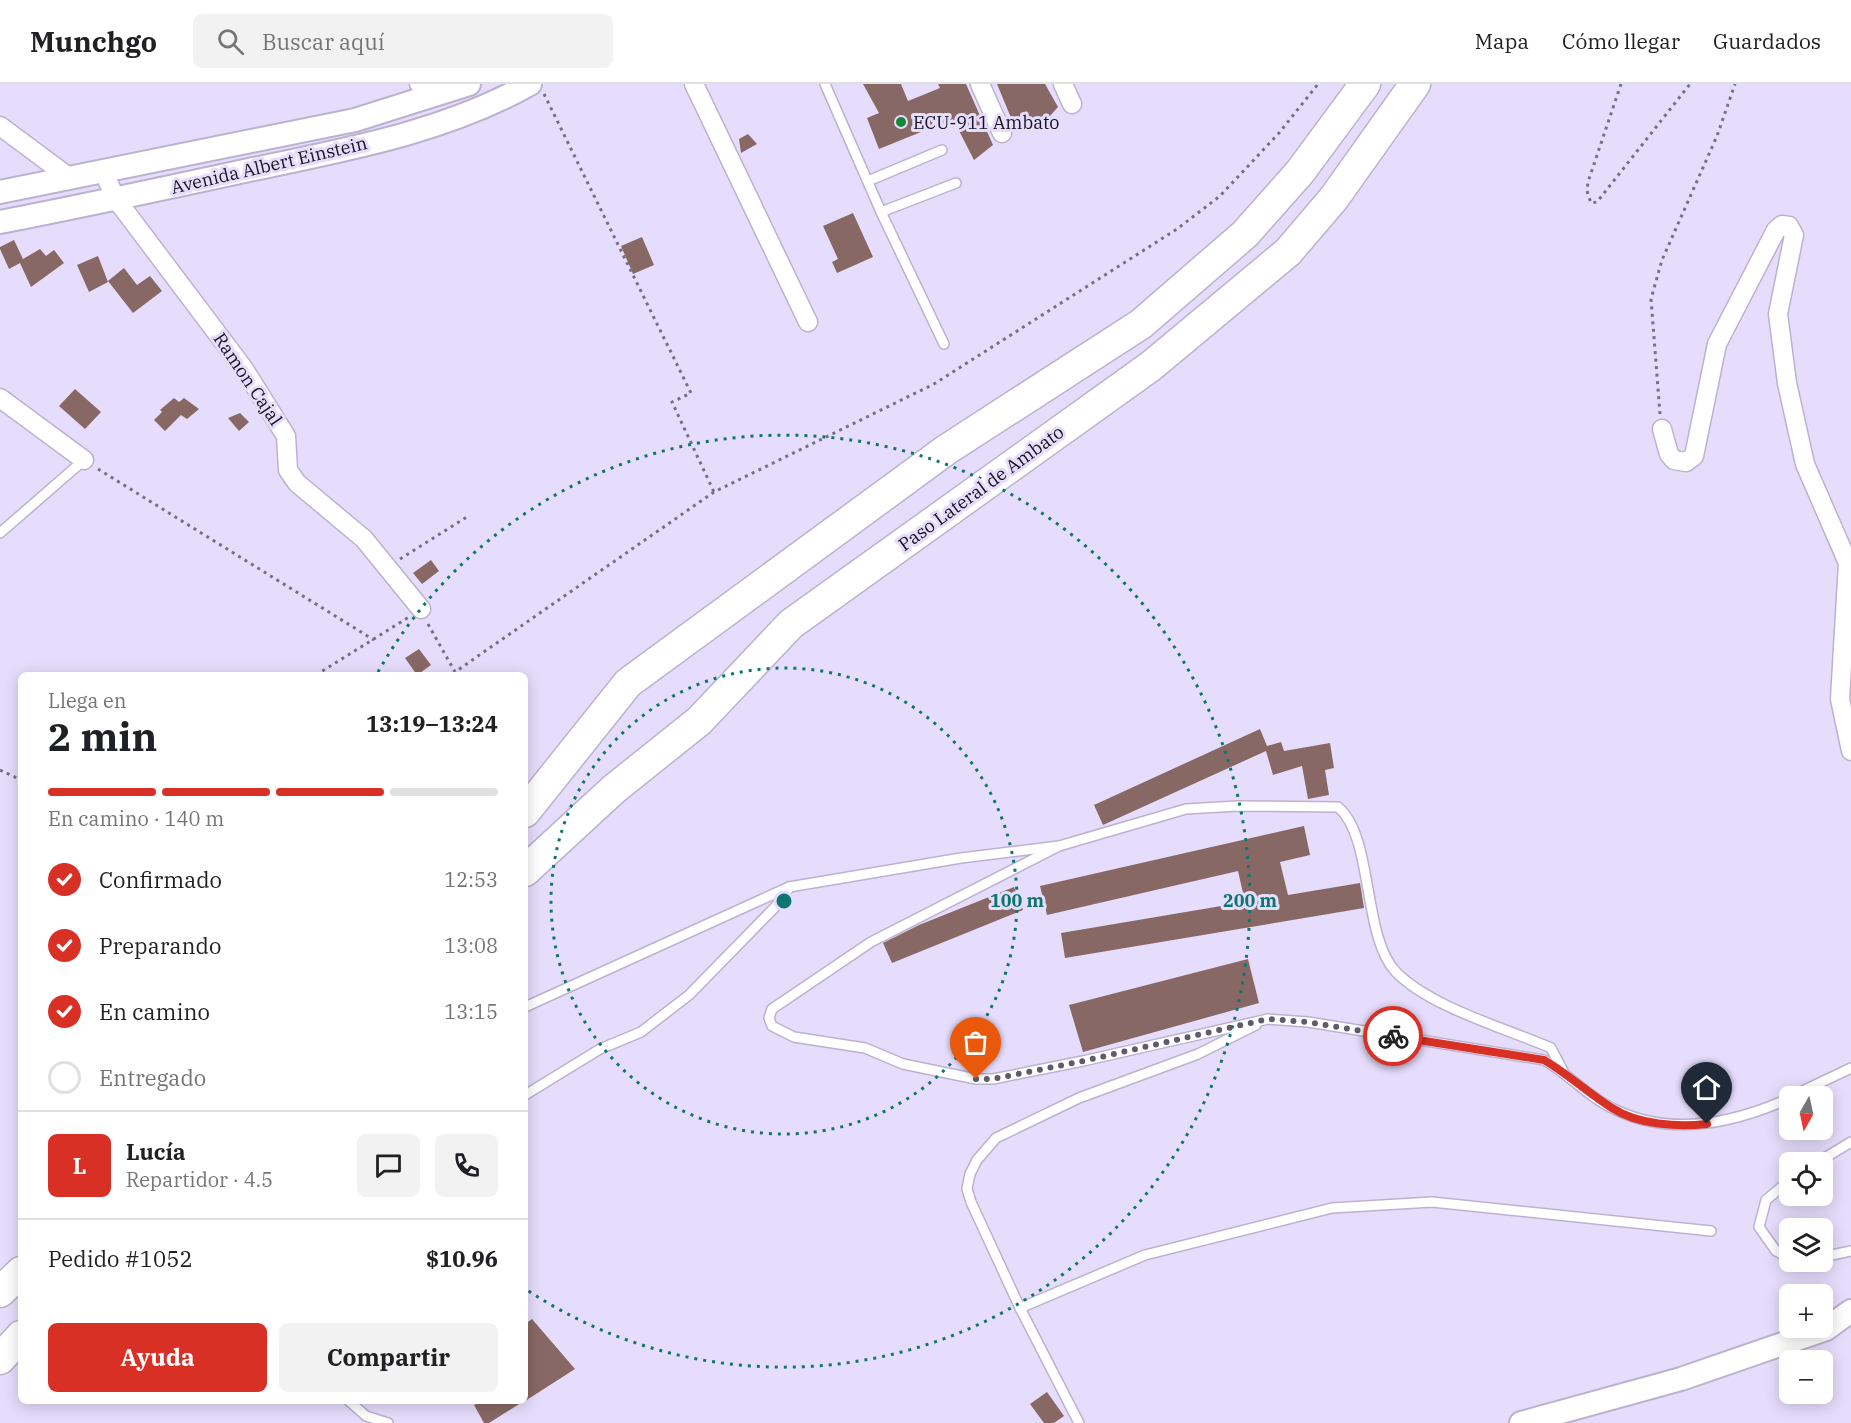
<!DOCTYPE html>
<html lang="es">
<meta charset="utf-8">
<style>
:root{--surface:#fff;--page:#f2f2f2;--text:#202124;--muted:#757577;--line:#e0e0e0;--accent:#d93025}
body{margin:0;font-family:"IBM Plex Serif",serif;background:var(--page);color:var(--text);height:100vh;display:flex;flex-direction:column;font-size:22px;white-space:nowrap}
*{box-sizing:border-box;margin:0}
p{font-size:20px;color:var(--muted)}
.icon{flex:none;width:33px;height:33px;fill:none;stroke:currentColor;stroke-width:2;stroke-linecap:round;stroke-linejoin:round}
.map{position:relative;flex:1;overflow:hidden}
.sheet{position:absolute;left:18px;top:588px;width:510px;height:732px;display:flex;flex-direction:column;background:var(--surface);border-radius:9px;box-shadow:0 3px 15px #0003}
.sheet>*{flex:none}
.needle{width:39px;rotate:189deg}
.fabs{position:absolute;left:1779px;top:1002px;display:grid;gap:12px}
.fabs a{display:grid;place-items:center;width:54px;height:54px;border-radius:9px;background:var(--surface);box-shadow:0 3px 15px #0003;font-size:30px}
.pin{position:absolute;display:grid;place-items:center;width:51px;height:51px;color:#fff;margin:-62px -26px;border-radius:50% 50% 50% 0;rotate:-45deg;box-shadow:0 0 6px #0007}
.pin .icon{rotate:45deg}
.courier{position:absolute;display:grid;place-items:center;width:60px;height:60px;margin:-30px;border:4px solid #d93025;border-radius:50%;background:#fff;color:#222;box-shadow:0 2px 8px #0007}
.headline em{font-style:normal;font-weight:700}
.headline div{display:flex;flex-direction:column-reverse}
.headline{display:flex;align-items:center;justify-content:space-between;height:102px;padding:0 30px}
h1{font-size:39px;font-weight:700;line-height:45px}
.bar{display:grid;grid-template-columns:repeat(4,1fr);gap:9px 6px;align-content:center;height:72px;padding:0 30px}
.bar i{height:8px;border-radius:4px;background:var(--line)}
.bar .selected{background:var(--accent)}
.bar p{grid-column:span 4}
.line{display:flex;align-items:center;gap:15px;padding:0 30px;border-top:2px solid var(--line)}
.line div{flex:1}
.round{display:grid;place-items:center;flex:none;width:63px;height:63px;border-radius:9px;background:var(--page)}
ol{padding:0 30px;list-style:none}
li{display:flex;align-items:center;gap:18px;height:66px}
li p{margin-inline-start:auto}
li .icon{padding:6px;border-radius:50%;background:var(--accent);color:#fff;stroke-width:4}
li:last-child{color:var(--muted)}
li i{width:33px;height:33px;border:3px solid var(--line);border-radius:50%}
.action{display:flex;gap:12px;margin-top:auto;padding:12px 30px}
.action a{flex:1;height:69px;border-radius:9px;background:var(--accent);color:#fff;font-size:24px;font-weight:700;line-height:69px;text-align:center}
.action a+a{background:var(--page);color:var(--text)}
header{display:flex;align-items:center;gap:36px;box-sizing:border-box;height:84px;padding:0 30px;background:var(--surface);border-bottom:2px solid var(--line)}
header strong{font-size:28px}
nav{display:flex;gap:33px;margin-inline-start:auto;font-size:21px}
.search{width:420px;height:54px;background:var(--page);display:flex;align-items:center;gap:15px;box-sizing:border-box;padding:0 21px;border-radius:9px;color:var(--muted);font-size:22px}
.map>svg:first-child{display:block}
.building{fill:#886864}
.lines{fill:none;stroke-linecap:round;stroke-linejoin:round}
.service-casing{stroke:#bbb2d0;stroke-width:12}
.minor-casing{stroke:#bbb2d0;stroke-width:21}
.tertiary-casing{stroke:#bbb2d0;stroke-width:26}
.trunk-casing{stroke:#bbb2d0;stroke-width:33}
.path{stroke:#767084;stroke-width:3;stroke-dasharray:3 4.5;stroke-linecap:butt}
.service{stroke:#fff;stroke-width:9}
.minor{stroke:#fff;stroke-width:18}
.tertiary{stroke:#fff;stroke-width:22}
.trunk{stroke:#fff;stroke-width:30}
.done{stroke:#5f5a6c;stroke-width:6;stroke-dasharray:0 10.8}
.route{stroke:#d93025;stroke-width:8}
.ring{fill:none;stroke:#0f766e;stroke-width:3;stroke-dasharray:3 6}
.poi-dot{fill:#15853c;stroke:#e6ddfc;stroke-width:2}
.labels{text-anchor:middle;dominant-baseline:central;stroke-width:6;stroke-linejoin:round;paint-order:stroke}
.poi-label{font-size:18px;fill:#17131e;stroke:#e6ddfc;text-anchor:start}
.street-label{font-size:18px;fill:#17131e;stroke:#e6ddfc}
.centre{fill:#0f766e;stroke:#e6ddfc;stroke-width:3}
.ring-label{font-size:18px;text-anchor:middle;font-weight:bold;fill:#0f766e;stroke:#e6ddfc;stroke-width:6;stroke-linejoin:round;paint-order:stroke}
</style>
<header>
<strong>Munchgo</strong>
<div class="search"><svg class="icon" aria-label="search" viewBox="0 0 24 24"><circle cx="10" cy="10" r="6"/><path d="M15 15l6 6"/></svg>Buscar aquí</div>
<nav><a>Mapa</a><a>Cómo llegar</a><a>Guardados</a></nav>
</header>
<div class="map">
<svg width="1851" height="1339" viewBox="0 0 1851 1339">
<rect width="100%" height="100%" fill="#e6ddfc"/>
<g class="building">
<polygon points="863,0 901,0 908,17 940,4 938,0 966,0 993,61 974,76 953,35 879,65 867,34 879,29"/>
<polygon points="997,0 1045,0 1058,23 1049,33 1027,43 1014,41"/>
<polygon points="748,50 757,60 741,69 739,55"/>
<polygon points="853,129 873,173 837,189 832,178 838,175 823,142"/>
<polygon points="642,153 654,181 633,190 621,162"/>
<polygon points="14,156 23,175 40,165 46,172 54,166 64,179 31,203 20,179 9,185 0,165 0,163"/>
<polygon points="98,172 108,198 89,208 77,181"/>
<polygon points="124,184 137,201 150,192 162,207 133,229 108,197"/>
<polygon points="75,305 101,328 85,345 59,322"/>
<polygon points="174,314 179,318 184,314 199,325 187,335 181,331 165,347 154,336 162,328 160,326"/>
<polygon points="240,329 249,338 239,347 228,334"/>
<polygon points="431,476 439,487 422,500 413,489"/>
<polygon points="419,565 431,581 417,591 405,574"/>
<polygon points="1260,645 1267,662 1281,658 1284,667 1330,659 1334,684 1325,686 1329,711 1308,715 1302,682 1273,691 1266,667 1103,741 1094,721"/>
<polygon points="1304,742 1310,771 1280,778 1288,811 1360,799 1364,824 1065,874 1061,849 1245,818 1238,787 1047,831 1040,802"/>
<polygon points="1014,803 1023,826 892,879 883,859 919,841"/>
<polygon points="1248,875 1259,919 1083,968 1069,921"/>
<polygon points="532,1235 575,1285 525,1317 525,1240"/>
<polygon points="1047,1308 1064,1332 1054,1339 1044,1339 1030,1320"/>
<polygon points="481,1317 524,1317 489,1339 484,1339 474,1321"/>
</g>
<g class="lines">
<defs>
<g id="service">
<polyline points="825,0 881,128 944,260"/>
<polyline points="868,97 942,66"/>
<polyline points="881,128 956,99"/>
<polyline points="0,449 84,376"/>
<path d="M 1059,762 L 1186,725 L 1237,722 L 1338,723 C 1374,753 1362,853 1396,888 C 1430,923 1505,944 1551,964 L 1563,987"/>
<path d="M 525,923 L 789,803 L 961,774 L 1059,762 L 871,858 L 772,925 L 769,934 L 772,942 L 794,953 L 865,964 L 903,980 L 976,995 L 993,995 L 1083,977 L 1268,935 L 1308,938 L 1544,976 C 1569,990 1589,1014 1616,1026 C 1673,1053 1735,1039 1790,1014"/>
<polyline points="525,1011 600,965 641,948 689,911 782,816 789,803"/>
<polyline points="1792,1012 1851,984"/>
<polyline points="1818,1078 1851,1058"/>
<polyline points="1790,1096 1766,1116 1759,1143 1776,1167 1790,1174"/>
<polyline points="1822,1173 1851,1167"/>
<polyline points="1020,1224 1145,1171 1332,1124 1432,1118 1711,1147"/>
<polyline points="349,1317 366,1332 388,1339"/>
<polyline points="1079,1339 1020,1224 971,1118 967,1105 970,1090 977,1076 996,1054 1079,1014 1198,970 1256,941"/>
</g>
<g id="minor">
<polyline points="419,0 432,13"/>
<polyline points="694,0 808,238"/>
<polyline points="980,0 1002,49"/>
<polyline points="1063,0 1072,20"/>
<polyline points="0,42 70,94"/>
<polyline points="103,87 116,115 244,285 286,352 288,386 297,399 364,455 421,525"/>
<polyline points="0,314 84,376"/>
<polyline points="1662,345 1669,370 1674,376 1686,378 1694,372 1717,260 1776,146 1782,141 1789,142 1794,151 1778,230 1787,299 1805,380 1848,479 1840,615 1851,667"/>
</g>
<g id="tertiary">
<polyline points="0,108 355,36 469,0"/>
<path d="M 0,138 C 83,122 166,104 249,86 C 344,66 445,48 530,0"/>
<polyline points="1521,1339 1681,1295 1826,1245 1851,1227"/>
</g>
<g id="trunk">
<polyline points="525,728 628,599 946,366 1141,240 1245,150 1300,88 1365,0"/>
<polyline points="525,787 614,705 699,637 791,540 1151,282 1288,168 1334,114 1415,0"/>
<polyline points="0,1208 21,1188"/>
<polyline points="0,1275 21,1252"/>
</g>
</defs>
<use href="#service" class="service-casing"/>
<use href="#minor" class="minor-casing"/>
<use href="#tertiary" class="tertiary-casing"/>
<use href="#trunk" class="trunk-casing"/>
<g class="path">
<polyline points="1621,0 1588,98 1587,107 1591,119 1597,118 1690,0"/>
<polyline points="544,10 691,309 672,318 714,408"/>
<polyline points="1660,330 1651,215 1662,176 1717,52 1735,0"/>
<polyline points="98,385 374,556"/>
<polyline points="400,475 470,431"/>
<polyline points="428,540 455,588 714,408 934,300 1177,145 1220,112 1279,49 1318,0"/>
<polyline points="316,591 409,533"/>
<polyline points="0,686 21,696"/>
</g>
<use href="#service" class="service"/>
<use href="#minor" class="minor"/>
<use href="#tertiary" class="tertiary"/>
<use href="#trunk" class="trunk"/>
</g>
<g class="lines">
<polyline class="done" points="976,995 993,995 1083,977 1268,935 1308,938 1393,952"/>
<path class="route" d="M 1393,952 L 1544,976 C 1568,990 1588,1009 1612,1024 C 1638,1041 1678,1043 1707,1040"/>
</g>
<g class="ring">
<circle cx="784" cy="817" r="233"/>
<path d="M378 588A466 466 0 1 1 527 1206"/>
</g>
<circle class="poi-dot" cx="901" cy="38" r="6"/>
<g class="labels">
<g class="poi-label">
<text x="913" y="38">ECU-911 Ambato</text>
</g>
<g class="street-label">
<text transform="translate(269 81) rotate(-13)">Avenida Albert Einstein</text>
<text transform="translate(248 295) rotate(56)">Ramon Cajal</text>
<text transform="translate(981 404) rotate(-36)">Paso Lateral de Ambato</text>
</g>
</g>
<circle cx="784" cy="817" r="9" class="centre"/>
<g class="ring-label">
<text x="1017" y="823">100 m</text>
<text x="1250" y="823">200 m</text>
</g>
</svg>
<div class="fabs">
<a><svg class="needle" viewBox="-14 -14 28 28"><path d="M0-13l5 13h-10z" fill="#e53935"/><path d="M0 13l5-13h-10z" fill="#757577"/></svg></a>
<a><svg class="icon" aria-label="locate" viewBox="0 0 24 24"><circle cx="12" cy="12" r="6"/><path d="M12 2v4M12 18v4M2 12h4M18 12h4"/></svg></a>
<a><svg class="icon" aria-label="layers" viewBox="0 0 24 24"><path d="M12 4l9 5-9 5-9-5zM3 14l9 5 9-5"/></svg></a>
<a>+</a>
<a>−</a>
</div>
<div class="pin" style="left:976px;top:995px;background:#ea580c"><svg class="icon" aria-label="bag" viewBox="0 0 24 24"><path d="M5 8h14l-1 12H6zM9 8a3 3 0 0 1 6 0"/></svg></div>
<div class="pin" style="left:1707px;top:1040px;background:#1f2937"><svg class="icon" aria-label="home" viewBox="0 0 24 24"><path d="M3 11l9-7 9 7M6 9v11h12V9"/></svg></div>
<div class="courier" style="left:1393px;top:952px"><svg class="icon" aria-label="bike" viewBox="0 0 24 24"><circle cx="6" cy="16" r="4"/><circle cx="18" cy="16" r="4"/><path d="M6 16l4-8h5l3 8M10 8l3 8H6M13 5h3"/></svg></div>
<section class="sheet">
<div class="headline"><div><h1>2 min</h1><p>Llega en</p></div><em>13:19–13:24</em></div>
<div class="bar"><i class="selected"></i><i class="selected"></i><i class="selected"></i><i></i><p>En camino · 140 m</p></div>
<ol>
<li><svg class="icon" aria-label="check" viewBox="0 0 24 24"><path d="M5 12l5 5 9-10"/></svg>Confirmado<p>12:53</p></li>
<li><svg class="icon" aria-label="check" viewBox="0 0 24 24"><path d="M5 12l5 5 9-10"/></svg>Preparando<p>13:08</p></li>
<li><svg class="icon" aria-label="check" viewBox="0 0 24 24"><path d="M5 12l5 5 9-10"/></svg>En camino<p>13:15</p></li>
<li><i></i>Entregado</li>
</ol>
<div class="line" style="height:108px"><b class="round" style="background:var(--accent);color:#fff">L</b><div><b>Lucía</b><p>Repartidor · 4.5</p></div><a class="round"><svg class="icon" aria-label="chat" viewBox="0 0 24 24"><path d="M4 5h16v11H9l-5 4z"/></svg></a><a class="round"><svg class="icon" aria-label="phone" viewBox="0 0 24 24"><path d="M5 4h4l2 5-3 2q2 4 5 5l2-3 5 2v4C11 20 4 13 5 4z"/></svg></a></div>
<div class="line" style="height:78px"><div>Pedido #1052</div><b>$10.96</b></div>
<div class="action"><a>Ayuda</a><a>Compartir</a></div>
</section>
</div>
